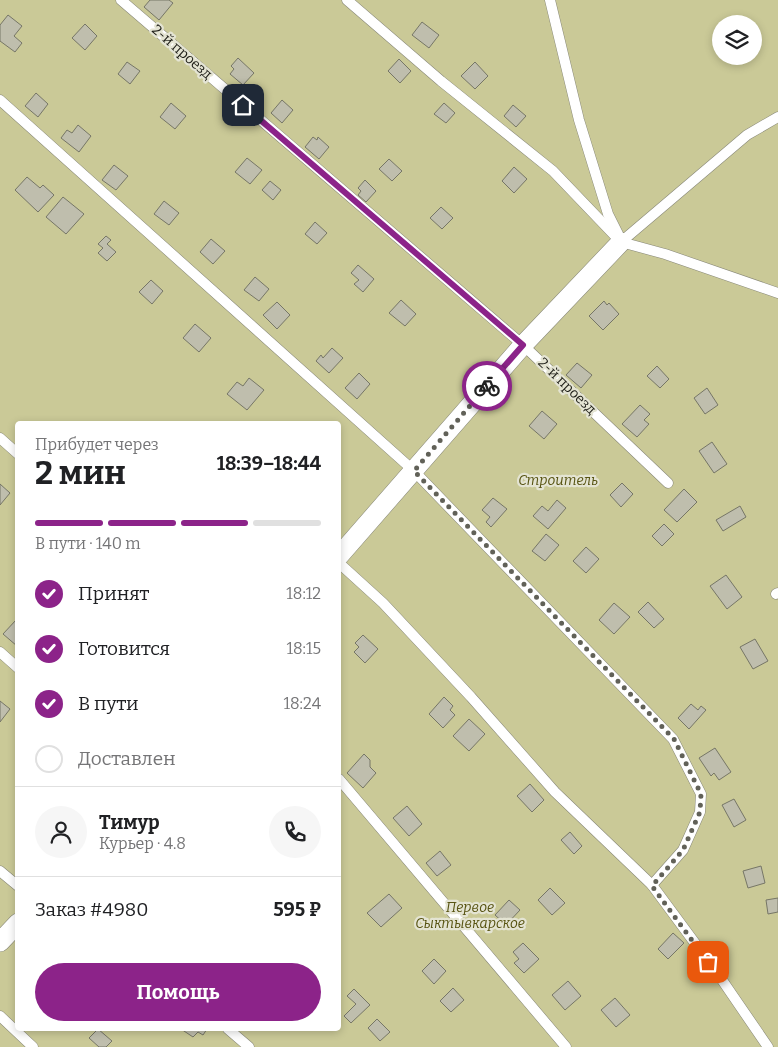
<!DOCTYPE html>
<html lang="ru">
<meta charset="utf-8">
<style>
:root{--surface:#fff;--page:#f6f6f6;--text:#202124;--muted:#757577;--line:#e0e0e0;--accent:#8c2389}
body{margin:0;font-family:Bitter,serif;background:var(--page);color:var(--text);height:100vh;display:flex;flex-direction:column;font-size:19px;white-space:nowrap}
*{box-sizing:border-box;margin:0}
p{font-size:16px;color:var(--muted)}
.icon{flex:none;width:28px;height:28px;fill:none;stroke:currentColor;stroke-width:2;stroke-linecap:round;stroke-linejoin:round}
.map{position:relative;flex:1;overflow:hidden}
.sheet{position:absolute;left:15px;top:421px;width:326px;height:610px;display:flex;flex-direction:column;background:var(--surface);border-radius:5px;box-shadow:0 2px 8px #0003}
.sheet>*{flex:none}
.buttons{position:absolute;left:712px;top:15px;display:grid;gap:10px}
.buttons a{display:grid;place-items:center;width:50px;height:50px;border-radius:50%;background:var(--surface);box-shadow:0 2px 8px #0003;font-size:25px}
.pin{position:absolute;display:grid;place-items:center;width:42px;height:42px;color:#fff;margin:-21px;border-radius:10px;box-shadow:0 2px 8px #0006}
.courier{position:absolute;display:grid;place-items:center;width:50px;height:50px;margin:-25px;border:4px solid #8c2389;border-radius:50%;background:#fff;color:#222;box-shadow:0 1px 6px #0007}
.overview em{font-style:normal;font-weight:700}
.overview div{display:flex;flex-direction:column-reverse}
.overview{display:flex;align-items:center;justify-content:space-between;height:85px;padding:0 20px}
h1{font-size:32px;font-weight:700;line-height:38px}
.bar{display:grid;grid-template-columns:repeat(4,1fr);gap:8px 5px;align-content:center;height:60px;padding:0 20px}
.bar i{height:6px;border-radius:4px;background:var(--line)}
.bar .active{background:var(--accent)}
.bar p{grid-column:span 4}
.line{display:flex;align-items:center;gap:12px;padding:0 20px;border-top:1px solid var(--line)}
.line div{flex:1}
.round{display:grid;place-items:center;flex:none;width:52px;height:52px;border-radius:26px;background:var(--page)}
ol{padding:0 20px;list-style:none}
li{display:flex;align-items:center;gap:15px;height:55px}
li p{margin-inline-start:auto}
li .icon{padding:5px;border-radius:50%;background:var(--accent);color:#fff;stroke-width:4}
li:last-child{color:var(--muted)}
li i{width:28px;height:28px;border:2px solid var(--line);border-radius:50%}
.cta{display:flex;gap:10px;margin-top:auto;padding:10px 20px}
.cta a{flex:1;height:58px;border-radius:30px;background:var(--accent);color:#fff;font-size:20px;font-weight:700;line-height:58px;text-align:center}
.map>svg:first-child{display:block}
.green{fill:#cac997;fill-rule:evenodd}
.building{fill:#bfbead;stroke:#767666}
.lines{fill:none;stroke-linecap:round;stroke-linejoin:round}
.lane-casing{stroke:#888878;stroke-width:11}
.street-casing{stroke:#888878;stroke-width:20}
.lane{stroke:#fff;stroke-width:10}
.street{stroke:#fff;stroke-width:19}
.done{stroke:#616158;stroke-width:5;stroke-dasharray:0 9}
.route{stroke:#8c2389;stroke-width:6}
.labels{text-anchor:middle;dominant-baseline:central;stroke-width:4.5;stroke-linejoin:round;paint-order:stroke}
.street-label{font-size:14px;fill:#1b1b15;stroke:#e4e4d3}
.park-label{font-size:14px;font-style:italic;fill:#575311;stroke:#e4e4d3}
</style>
<div class="map">
<svg width="778" height="1047" viewBox="0 0 778 1047">
<rect width="100%" height="100%" fill="#e4e4d3"/>
<path class="green" d="M 0,0 L 778,0 L 778,1047 L 0,1047 ZM 721,24 L 754,24 L 754,56 L 721,56 ZM 18,424 L 339,424 L 339,1029 L 18,1029 Z"/>
<g class="building">
<polygon points="150,0 169,0 173,3 159,20 144,7"/>
<polygon points="8,15 22,26 14,36 22,43 15,52 0,41 0,25"/>
<polygon points="422,22 439,35 429,48 412,35"/>
<polygon points="85,24 97,36 85,50 72,38"/>
<polygon points="238,58 254,73 243,85 230,74 234,69 231,66"/>
<polygon points="399,59 411,71 400,83 388,71"/>
<polygon points="127,62 140,71 130,84 118,74"/>
<polygon points="475,62 488,76 475,89 461,76"/>
<polygon points="36,93 48,104 38,117 25,106"/>
<polygon points="282,100 293,110 282,123 271,113"/>
<polygon points="171,103 186,116 175,129 160,117"/>
<polygon points="444,103 455,113 446,123 434,114"/>
<polygon points="513,105 526,116 516,127 504,116"/>
<polygon points="78,125 91,136 79,152 61,138 67,130 72,133"/>
<polygon points="313,137 317,140 318,137 329,147 319,159 305,147"/>
<polygon points="247,158 262,170 250,184 235,172"/>
<polygon points="389,159 402,171 392,181 379,169"/>
<polygon points="114,165 128,176 116,190 102,180"/>
<polygon points="514,167 527,179 514,193 502,181"/>
<polygon points="27,177 40,188 43,185 54,195 38,212 15,190"/>
<polygon points="365,180 376,191 366,202 358,195 361,191 358,188"/>
<polygon points="270,181 281,190 273,200 262,190"/>
<polygon points="63,197 84,214 66,234 46,217"/>
<polygon points="164,201 179,213 169,225 154,214"/>
<polygon points="441,207 453,218 442,229 430,218"/>
<polygon points="315,222 327,233 317,244 305,234"/>
<polygon points="106,236 111,240 107,244 116,252 107,261 98,253 103,248 98,244"/>
<polygon points="211,239 225,251 213,264 200,252"/>
<polygon points="358,265 374,279 363,292 354,284 359,280 351,273"/>
<polygon points="255,277 269,289 259,301 244,290"/>
<polygon points="151,280 163,291 152,304 139,292"/>
<polygon points="401,300 416,314 405,326 389,313"/>
<polygon points="604,301 607,305 609,303 619,314 603,330 589,316"/>
<polygon points="277,302 290,315 277,329 263,315"/>
<polygon points="195,324 211,338 199,352 183,338"/>
<polygon points="332,348 343,358 329,373 316,361 321,355 323,358"/>
<polygon points="577,363 592,375 581,388 566,375"/>
<polygon points="657,366 669,379 660,388 647,376"/>
<polygon points="359,373 370,384 357,399 345,388"/>
<polygon points="249,378 264,390 247,410 227,394 237,382 243,386"/>
<polygon points="707,388 718,405 705,414 694,398"/>
<polygon points="640,405 650,414 644,420 649,424 637,437 622,424"/>
<polygon points="542,411 557,424 544,439 529,426"/>
<polygon points="712,442 727,464 714,473 699,451"/>
<polygon points="622,483 633,494 621,507 610,495"/>
<polygon points="0,484 10,493 0,505"/>
<polygon points="684,489 697,502 677,522 664,510"/>
<polygon points="493,498 507,509 491,527 486,522 490,517 482,510"/>
<polygon points="557,500 566,508 548,529 533,516 542,506 548,511"/>
<polygon points="740,506 746,517 723,531 716,520"/>
<polygon points="664,524 674,534 662,546 652,536"/>
<polygon points="546,534 559,545 545,561 532,551"/>
<polygon points="586,547 599,559 586,573 573,561"/>
<polygon points="726,575 742,597 727,609 710,586"/>
<polygon points="648,602 664,619 654,628 638,612"/>
<polygon points="614,603 630,617 614,634 599,620"/>
<polygon points="16,620 18,621 18,645 17,646 3,634"/>
<polygon points="363,635 378,649 365,663 354,652 359,647 355,643"/>
<polygon points="755,639 768,661 753,669 740,647"/>
<polygon points="444,697 453,706 450,710 455,715 443,728 429,714"/>
<polygon points="0,701 10,709 0,722"/>
<polygon points="691,704 698,710 701,706 706,710 689,729 678,718"/>
<polygon points="469,719 485,734 469,751 453,736"/>
<polygon points="715,748 731,772 719,780 714,773 711,776 699,758"/>
<polygon points="364,754 370,760 370,767 376,773 363,788 347,773"/>
<polygon points="530,784 544,800 532,812 517,796"/>
<polygon points="734,799 746,820 734,827 722,805"/>
<polygon points="407,806 422,824 409,836 393,818"/>
<polygon points="570,832 582,846 574,854 561,840"/>
<polygon points="440,851 451,865 437,876 426,863"/>
<polygon points="761,866 765,883 748,888 743,871"/>
<polygon points="550,888 565,903 552,915 538,900"/>
<polygon points="389,894 402,908 381,927 367,913"/>
<polygon points="778,898 778,912 768,914 766,900"/>
<polygon points="509,900 520,910 506,925 495,915"/>
<polygon points="673,933 684,943 668,959 658,949"/>
<polygon points="523,943 539,959 524,973 514,963 519,959 513,952"/>
<polygon points="434,959 446,971 434,984 422,971"/>
<polygon points="568,981 581,996 565,1010 552,995"/>
<polygon points="453,988 464,1000 451,1012 440,1001"/>
<polygon points="354,989 370,1005 351,1023 344,1016 356,1004 347,996"/>
<polygon points="615,998 630,1015 616,1027 601,1010"/>
<polygon points="377,1019 390,1032 380,1041 368,1028"/>
<polygon points="98,1029 112,1041 106,1047 99,1047 89,1038"/>
<polygon points="181,1029 207,1029 203,1035 198,1032 193,1037"/>
</g>
<g class="lines">
<defs>
<g id="lane">
<polyline points="121,0 523,345 668,483"/>
<polyline points="347,0 441,81 553,171 621,242 665,254 778,293"/>
<polyline points="550,0 579,120 608,214 618,234"/>
<polyline points="0,100 414,471 673,739 701,794 700,812 683,850 652,885"/>
<polyline points="621,242 747,135 778,117"/>
<polyline points="0,438 18,454"/>
<polyline points="339,563 383,603 471,697 555,792 652,885 720,977 768,1047"/>
<polyline points="776,594 778,593"/>
<polyline points="0,652 18,668"/>
<polyline points="339,779 566,1047"/>
<polyline points="0,871 18,886"/>
<polyline points="0,1016 33,1047"/>
<polyline points="228,1029 249,1047"/>
</g>
<g id="street">
<polyline points="339,556 523,345 621,242"/>
<polyline points="0,942 18,923"/>
</g>
</defs>
<use href="#lane" class="lane-casing"/>
<use href="#street" class="street-casing"/>
<use href="#lane" class="lane"/>
<use href="#street" class="street"/>
</g>
<g class="lines">
<polyline class="done" points="487,386 414,471 674,739 701,794 700,812 683,850 652,886 708,962"/>
<polyline class="route" points="243,105 523,345 487,386"/>
</g>
<g class="labels">
<g class="street-label">
<text transform="translate(182 52) rotate(41)">2-й проезд</text>
<text transform="translate(567 386) rotate(44)">2-й проезд</text>
</g>
<g class="park-label">
<text x="558" y="480">Строитель</text>
<text x="470" y="907">Первое<tspan x="470" dy="16">Сыктывкарское</tspan></text>
</g>
</g>
</svg>
<div class="buttons">
<a><svg class="icon" aria-label="layers" viewBox="0 0 24 24"><path d="M12 4l9 5-9 5-9-5zM3 14l9 5 9-5"/></svg></a>
</div>
<div class="pin" style="left:708px;top:962px;background:#ea580c"><svg class="icon" aria-label="bag" viewBox="0 0 24 24"><path d="M5 8h14l-1 12H6zM9 8a3 3 0 0 1 6 0"/></svg></div>
<div class="pin" style="left:243px;top:105px;background:#1f2937"><svg class="icon" aria-label="home" viewBox="0 0 24 24"><path d="M3 11l9-7 9 7M6 9v11h12V9"/></svg></div>
<div class="courier" style="left:487px;top:386px"><svg class="icon" aria-label="bike" viewBox="0 0 24 24"><circle cx="6" cy="16" r="4"/><circle cx="18" cy="16" r="4"/><path d="M6 16l4-8h5l3 8M10 8l3 8H6M13 5h3"/></svg></div>
<section class="sheet">
<div class="overview"><div><h1>2 мин</h1><p>Прибудет через</p></div><em>18:39–18:44</em></div>
<div class="bar"><i class="active"></i><i class="active"></i><i class="active"></i><i></i><p>В пути · 140 m</p></div>
<ol>
<li><svg class="icon" aria-label="check" viewBox="0 0 24 24"><path d="M5 12l5 5 9-10"/></svg>Принят<p>18:12</p></li>
<li><svg class="icon" aria-label="check" viewBox="0 0 24 24"><path d="M5 12l5 5 9-10"/></svg>Готовится<p>18:15</p></li>
<li><svg class="icon" aria-label="check" viewBox="0 0 24 24"><path d="M5 12l5 5 9-10"/></svg>В пути<p>18:24</p></li>
<li><i></i>Доставлен</li>
</ol>
<div class="line" style="height:90px"><a class="round"><svg class="icon" aria-label="person" viewBox="0 0 24 24"><circle cx="12" cy="8" r="4"/><path d="M4 21q1-7 8-7t8 7"/></svg></a><div><b>Тимур</b><p>Курьер · 4.8</p></div><a class="round"><svg class="icon" aria-label="phone" viewBox="0 0 24 24"><path d="M5 4h4l2 5-3 2q2 4 5 5l2-3 5 2v4C11 20 4 13 5 4z"/></svg></a></div>
<div class="line" style="height:65px"><div>Заказ #4980</div><b>595 ₽</b></div>
<div class="cta"><a>Помощь</a></div>
</section>
</div>
